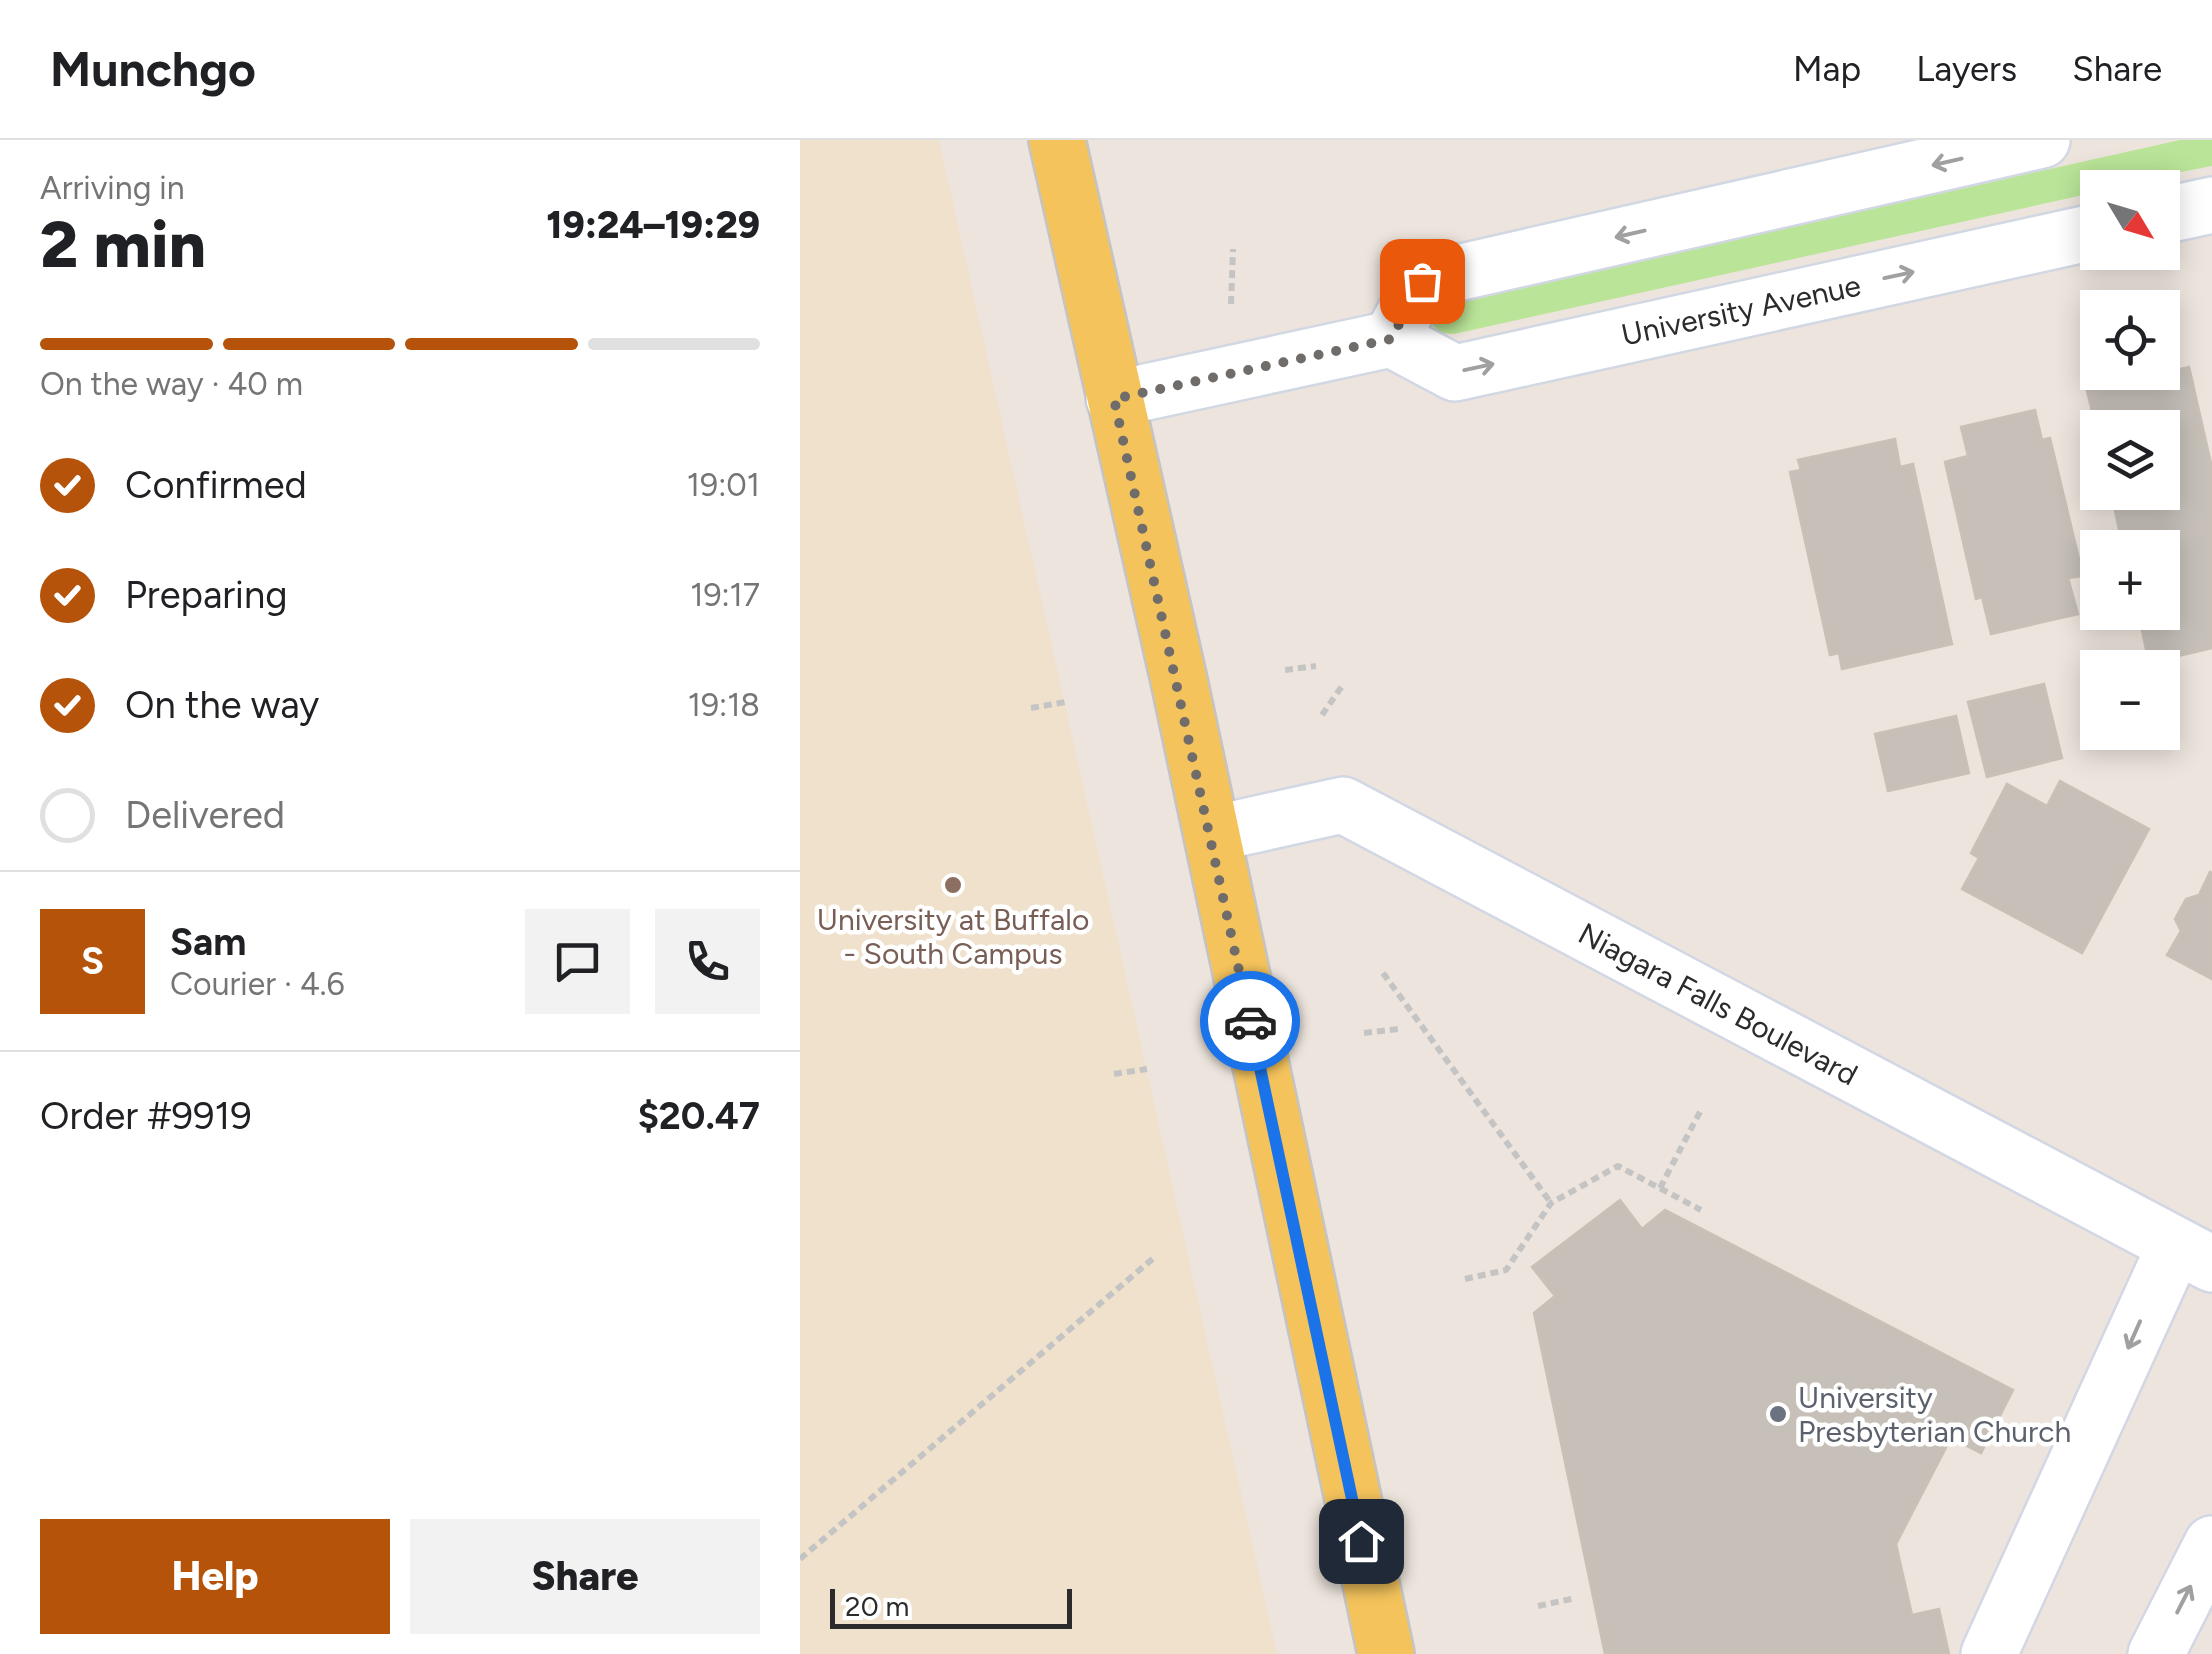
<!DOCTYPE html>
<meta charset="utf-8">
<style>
:root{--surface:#fff;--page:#f2f2f2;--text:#202124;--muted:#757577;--line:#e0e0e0;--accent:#b45309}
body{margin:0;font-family:Figtree,sans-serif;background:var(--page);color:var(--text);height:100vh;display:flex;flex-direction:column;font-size:38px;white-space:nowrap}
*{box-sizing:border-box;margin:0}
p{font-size:32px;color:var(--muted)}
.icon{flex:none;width:55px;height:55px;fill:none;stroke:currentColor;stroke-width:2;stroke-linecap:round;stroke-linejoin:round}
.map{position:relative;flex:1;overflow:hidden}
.drawer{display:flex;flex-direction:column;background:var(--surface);width:800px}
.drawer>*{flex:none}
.needle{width:65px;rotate:128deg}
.controls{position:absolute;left:1280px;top:30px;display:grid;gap:20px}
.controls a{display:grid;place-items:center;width:100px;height:100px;border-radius:0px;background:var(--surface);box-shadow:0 5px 25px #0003;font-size:50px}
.scale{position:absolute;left:30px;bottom:25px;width:242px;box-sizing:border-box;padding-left:10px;border:5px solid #2b2b2b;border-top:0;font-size:28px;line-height:35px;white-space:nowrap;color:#2b2b2b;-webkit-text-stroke:8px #fff;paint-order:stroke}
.pin{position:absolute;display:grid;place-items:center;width:85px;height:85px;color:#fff;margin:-42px;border-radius:20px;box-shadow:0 5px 15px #0006}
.courier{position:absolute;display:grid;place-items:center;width:100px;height:100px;margin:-50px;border:8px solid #1a73e8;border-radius:50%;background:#fff;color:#222;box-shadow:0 2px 12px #0007}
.headline em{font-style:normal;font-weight:800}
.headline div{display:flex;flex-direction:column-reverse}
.headline{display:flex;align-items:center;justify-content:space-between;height:170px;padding:0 40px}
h1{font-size:65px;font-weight:800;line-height:75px}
.bar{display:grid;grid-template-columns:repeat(4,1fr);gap:15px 10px;align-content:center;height:120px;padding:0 40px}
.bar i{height:12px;border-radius:8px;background:var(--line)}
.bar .current{background:var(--accent)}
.bar p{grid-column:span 4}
.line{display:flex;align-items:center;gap:25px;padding:0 40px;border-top:2px solid var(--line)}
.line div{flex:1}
.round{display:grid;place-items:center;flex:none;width:105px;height:105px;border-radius:0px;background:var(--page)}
ol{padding:0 40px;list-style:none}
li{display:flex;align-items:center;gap:30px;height:110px}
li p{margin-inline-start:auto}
li .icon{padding:10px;border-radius:50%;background:var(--accent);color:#fff;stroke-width:4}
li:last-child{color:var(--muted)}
li i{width:55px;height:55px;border:5px solid var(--line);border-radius:50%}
.cta{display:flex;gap:20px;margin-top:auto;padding:20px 40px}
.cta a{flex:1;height:115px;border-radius:0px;background:var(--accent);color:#fff;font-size:40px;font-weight:800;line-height:115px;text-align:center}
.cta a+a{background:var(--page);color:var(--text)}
header{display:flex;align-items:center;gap:60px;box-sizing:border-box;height:140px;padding:0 50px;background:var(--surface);border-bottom:2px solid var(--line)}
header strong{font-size:48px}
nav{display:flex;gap:55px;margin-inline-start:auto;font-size:35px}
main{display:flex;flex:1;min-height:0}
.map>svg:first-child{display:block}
.education{fill:#efe1cc}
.green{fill:#bae598}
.building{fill:#c6c0b9;stroke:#c9c1b7;stroke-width:2.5}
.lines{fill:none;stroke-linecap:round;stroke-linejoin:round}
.minor-casing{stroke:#d2d7e4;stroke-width:60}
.major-casing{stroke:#c4c4c4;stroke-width:60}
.path{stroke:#c4c4c4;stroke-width:6;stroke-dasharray:8 5;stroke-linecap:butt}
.minor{stroke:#fff;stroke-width:55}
.major{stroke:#f4c35c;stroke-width:55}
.oneway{stroke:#a0a0a0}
.done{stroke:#6f6c69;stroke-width:10;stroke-dasharray:0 18}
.route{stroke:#1a73e8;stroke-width:12}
.education-dot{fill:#8d6e63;stroke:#fff;stroke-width:4}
.worship-dot{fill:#6b7280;stroke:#fff;stroke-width:4}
.labels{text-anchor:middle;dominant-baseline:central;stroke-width:9;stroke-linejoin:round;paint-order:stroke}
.street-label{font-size:30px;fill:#2b2b2b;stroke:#fff}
.education-label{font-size:30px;fill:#785e54;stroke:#fff}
.worship-label{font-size:30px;fill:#5b616d;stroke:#fff;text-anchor:start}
</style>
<header>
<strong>Munchgo</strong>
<nav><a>Map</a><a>Layers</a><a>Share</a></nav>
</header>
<main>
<section class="drawer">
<div class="headline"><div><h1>2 min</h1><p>Arriving in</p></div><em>19:24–19:29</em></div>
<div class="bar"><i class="current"></i><i class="current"></i><i class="current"></i><i></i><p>On the way · 40 m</p></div>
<ol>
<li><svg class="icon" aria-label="check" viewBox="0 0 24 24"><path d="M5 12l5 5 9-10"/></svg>Confirmed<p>19:01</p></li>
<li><svg class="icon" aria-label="check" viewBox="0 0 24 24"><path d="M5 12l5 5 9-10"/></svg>Preparing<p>19:17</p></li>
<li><svg class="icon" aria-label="check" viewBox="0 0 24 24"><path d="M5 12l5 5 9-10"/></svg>On the way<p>19:18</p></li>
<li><i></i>Delivered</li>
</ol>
<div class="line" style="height:180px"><b class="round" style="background:var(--accent);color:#fff">S</b><div><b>Sam</b><p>Courier · 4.6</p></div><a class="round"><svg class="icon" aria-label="chat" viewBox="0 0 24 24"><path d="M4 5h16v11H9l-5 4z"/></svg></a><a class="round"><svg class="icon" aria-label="phone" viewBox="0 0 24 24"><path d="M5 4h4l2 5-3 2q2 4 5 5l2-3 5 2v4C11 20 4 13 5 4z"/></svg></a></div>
<div class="line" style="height:130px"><div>Order #9919</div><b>$20.47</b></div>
<div class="cta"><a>Help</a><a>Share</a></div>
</section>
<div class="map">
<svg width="1412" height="1514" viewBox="0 0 1412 1514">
<rect width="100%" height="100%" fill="#ede5dd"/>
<polygon class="education" points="0,0 139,0 477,1514 0,1514"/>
<polygon class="green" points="1380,0 1412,0 1412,26 1298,48 1297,52 654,194 641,193 632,184 635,170 645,164"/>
<g class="building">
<polygon points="1389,227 1412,328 1412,508 1349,523 1338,472 1362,472 1362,408 1323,408 1311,352 1362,352 1362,288 1298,288 1298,295 1287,251"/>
<polygon points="1235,270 1242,300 1250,298 1283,436 1268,438 1278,474 1191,494 1182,457 1176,459 1145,322 1168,316 1161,287"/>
<polygon points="1095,299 1100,327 1113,324 1152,504 1042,529 1039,513 1030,515 990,332 1001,330 998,320"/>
<polygon points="1244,544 1262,618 1187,637 1168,562"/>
<polygon points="1156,576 1169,633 1088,651 1075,594"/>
<polygon points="1260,641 1349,689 1282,813 1162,749 1179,718 1171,713 1207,644 1247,666"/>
<polygon points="1410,732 1412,733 1412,839 1367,815 1381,791 1375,779 1386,759 1399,755"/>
<polygon points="820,1060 842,1089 865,1070 1213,1250 1181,1313 1151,1298 1096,1404 1112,1475 1139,1469 1149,1514 805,1514 734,1173 755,1156 732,1127"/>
</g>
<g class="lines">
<defs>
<g id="minor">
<polyline points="1362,76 1412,65"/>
<polyline points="591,199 622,141 1242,0"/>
<polyline points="314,259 591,199 655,233 1298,91"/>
<polyline points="412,694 543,665 1412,1124"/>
<polyline points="1189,1514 1375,1106"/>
<polyline points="1356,1514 1412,1404"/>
</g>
<polyline id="major" points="257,0 380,545 586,1514"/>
</defs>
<use href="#minor" class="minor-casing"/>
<use href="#major" class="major-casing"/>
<g class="path">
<polyline points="431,164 433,109"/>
<polyline points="485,530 516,526"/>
<polyline points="231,568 265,562"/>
<polyline points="522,575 542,546"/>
<polyline points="583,833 751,1063"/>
<polyline points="564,893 598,889"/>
<polyline points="314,934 347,929"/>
<polyline points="860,1048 902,968"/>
<polyline points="665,1139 706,1130 751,1063 818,1026 901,1070"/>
<polyline points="0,1419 356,1116"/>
<polyline points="738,1466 776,1458"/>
</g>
<use href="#minor" class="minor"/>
<use href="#major" class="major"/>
</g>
<defs><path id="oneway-shaft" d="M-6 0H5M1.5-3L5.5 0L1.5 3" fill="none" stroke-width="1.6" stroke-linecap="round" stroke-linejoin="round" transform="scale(2.5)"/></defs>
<g class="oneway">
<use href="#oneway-shaft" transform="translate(1147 22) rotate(167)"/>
<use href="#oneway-shaft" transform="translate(830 94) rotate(167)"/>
<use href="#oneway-shaft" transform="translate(1099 135) rotate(-12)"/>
<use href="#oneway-shaft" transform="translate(679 227) rotate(-12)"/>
<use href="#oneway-shaft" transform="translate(1334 1195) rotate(114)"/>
<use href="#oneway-shaft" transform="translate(1384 1459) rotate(-63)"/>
</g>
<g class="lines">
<polyline class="done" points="450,881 314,259 591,199 622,141"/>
<polyline class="route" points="450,881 561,1401"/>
</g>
<circle class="education-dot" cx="153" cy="745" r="10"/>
<circle class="worship-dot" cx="978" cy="1274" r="10"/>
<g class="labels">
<g class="street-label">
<text transform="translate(941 170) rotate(-12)">University Avenue</text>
<text transform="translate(918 864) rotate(28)">Niagara Falls Boulevard</text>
</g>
<g class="education-label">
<text x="153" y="779">University at Buffalo<tspan x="153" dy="34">- South Campus</tspan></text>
</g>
<g class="worship-label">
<text x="998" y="1257">University<tspan x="998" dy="34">Presbyterian Church</tspan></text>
</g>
</g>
</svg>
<div class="controls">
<a><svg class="needle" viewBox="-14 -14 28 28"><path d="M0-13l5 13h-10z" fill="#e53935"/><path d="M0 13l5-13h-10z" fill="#757577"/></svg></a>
<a><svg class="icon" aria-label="locate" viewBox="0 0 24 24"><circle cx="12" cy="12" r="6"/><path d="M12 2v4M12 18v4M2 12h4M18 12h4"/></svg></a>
<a><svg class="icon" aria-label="layers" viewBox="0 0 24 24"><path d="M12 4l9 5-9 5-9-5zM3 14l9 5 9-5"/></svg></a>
<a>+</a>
<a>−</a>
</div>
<div class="scale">20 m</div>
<div class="pin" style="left:622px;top:141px;background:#ea580c"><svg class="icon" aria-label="bag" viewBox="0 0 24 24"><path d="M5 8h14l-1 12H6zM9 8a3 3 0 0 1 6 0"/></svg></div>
<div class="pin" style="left:561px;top:1401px;background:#1f2937"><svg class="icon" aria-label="home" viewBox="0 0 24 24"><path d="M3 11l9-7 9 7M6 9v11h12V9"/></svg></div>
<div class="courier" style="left:450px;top:881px"><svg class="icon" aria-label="car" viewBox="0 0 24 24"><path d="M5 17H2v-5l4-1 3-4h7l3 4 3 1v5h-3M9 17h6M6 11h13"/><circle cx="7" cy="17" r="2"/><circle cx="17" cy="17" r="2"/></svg></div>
</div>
</main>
